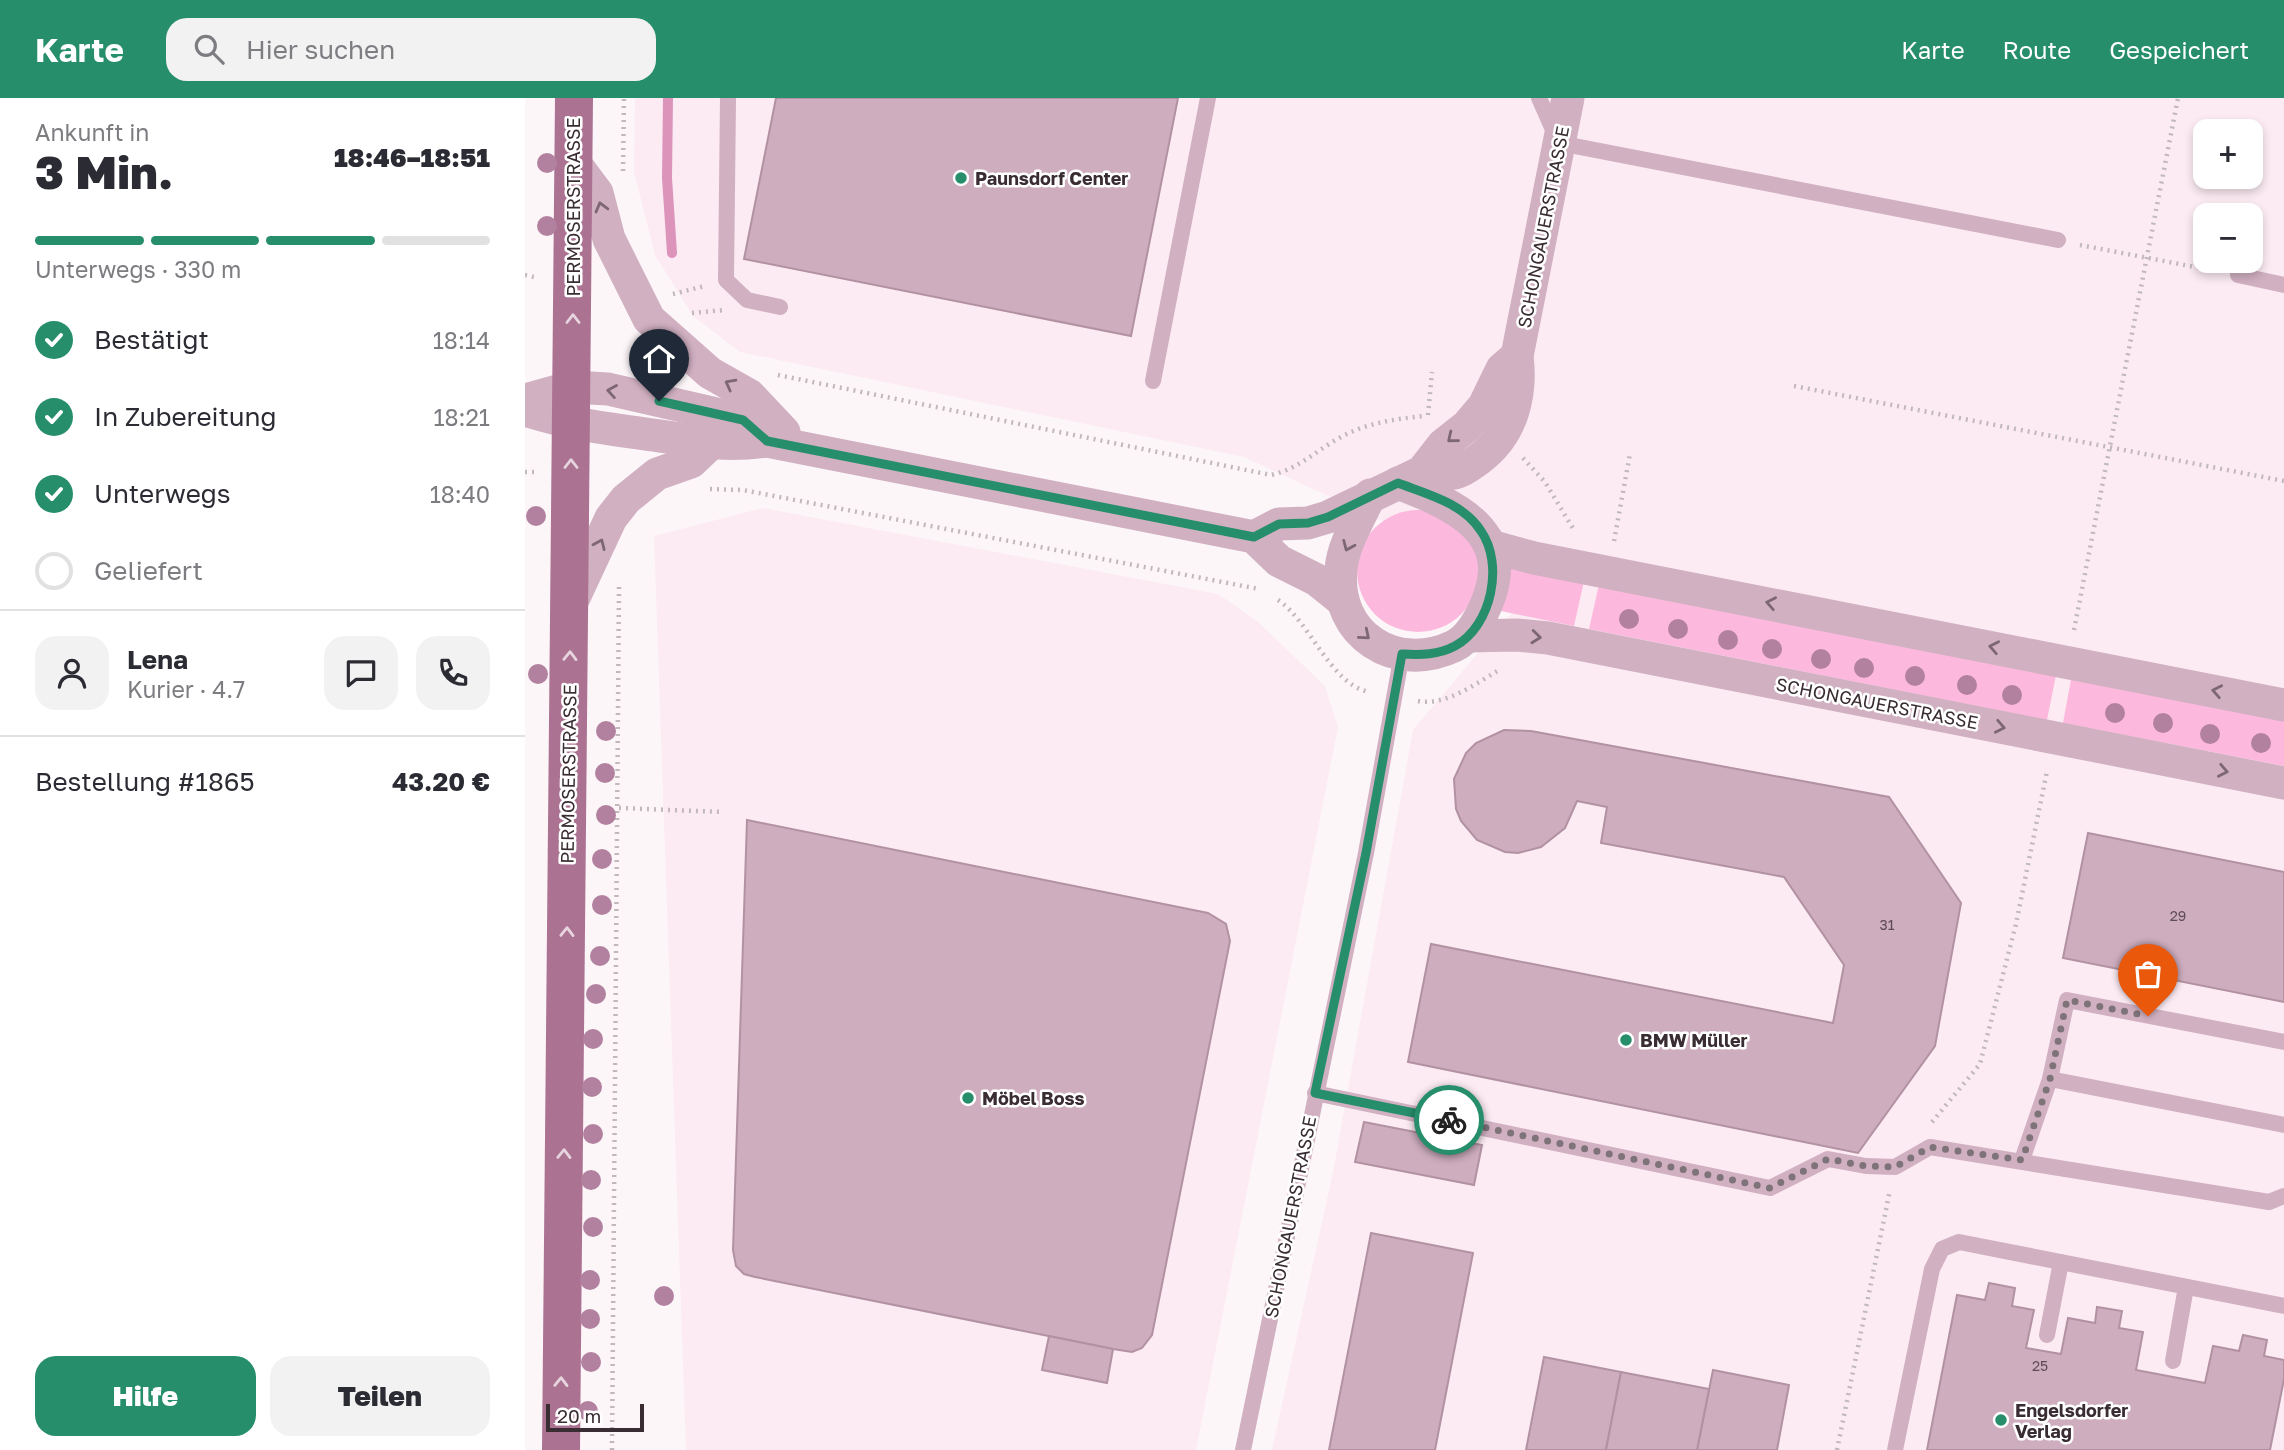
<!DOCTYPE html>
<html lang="de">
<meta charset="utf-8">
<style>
:root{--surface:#fff;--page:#f2f2f3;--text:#2b2b33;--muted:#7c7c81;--line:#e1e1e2;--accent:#268e6b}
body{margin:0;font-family:"Golos Text",sans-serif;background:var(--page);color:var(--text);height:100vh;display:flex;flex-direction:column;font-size:26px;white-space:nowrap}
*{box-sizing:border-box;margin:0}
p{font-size:23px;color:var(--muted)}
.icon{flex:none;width:38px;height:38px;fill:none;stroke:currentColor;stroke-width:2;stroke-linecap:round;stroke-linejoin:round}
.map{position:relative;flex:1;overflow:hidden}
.drawer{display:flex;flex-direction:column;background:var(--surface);width:525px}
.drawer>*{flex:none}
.fabs{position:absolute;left:1668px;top:21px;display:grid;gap:14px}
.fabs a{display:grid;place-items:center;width:70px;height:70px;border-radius:14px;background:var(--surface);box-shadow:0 4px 10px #0003;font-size:35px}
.scale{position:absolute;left:21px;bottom:18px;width:98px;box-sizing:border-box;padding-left:7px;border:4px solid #392c32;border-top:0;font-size:19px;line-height:24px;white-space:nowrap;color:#392c32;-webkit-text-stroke:5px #fff;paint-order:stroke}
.pin{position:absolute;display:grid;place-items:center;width:60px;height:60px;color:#fff;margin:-72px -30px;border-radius:50% 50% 50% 0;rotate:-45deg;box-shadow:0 0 7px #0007}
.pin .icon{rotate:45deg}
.courier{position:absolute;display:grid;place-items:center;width:70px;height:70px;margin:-35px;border:5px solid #268e6b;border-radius:50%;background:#fff;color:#222;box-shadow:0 2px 9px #0007}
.summary em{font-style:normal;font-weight:800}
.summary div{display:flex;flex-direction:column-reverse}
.summary{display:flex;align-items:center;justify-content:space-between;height:119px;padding:0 35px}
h1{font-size:46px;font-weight:800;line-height:52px}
.bar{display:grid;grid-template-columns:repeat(4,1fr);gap:10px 7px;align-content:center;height:84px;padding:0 35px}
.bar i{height:9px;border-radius:5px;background:var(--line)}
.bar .on{background:var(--accent)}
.bar p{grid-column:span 4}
.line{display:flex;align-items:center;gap:18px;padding:0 35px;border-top:2px solid var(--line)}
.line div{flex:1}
.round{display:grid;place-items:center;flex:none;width:74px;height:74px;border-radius:21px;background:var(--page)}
ol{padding:0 35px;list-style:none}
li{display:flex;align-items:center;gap:21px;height:77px}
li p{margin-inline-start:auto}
li .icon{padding:7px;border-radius:50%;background:var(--accent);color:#fff;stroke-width:4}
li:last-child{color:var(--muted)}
li i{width:38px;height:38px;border:4px solid var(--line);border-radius:50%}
.cta{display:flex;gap:14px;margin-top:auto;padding:14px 35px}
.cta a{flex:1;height:80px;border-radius:21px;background:var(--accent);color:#fff;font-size:28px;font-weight:800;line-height:80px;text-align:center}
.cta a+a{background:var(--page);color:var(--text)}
header{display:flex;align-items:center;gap:42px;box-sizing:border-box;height:98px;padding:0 35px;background:var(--accent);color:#fff}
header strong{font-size:33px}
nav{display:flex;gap:38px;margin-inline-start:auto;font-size:24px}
.search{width:490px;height:63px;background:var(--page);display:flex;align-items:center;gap:18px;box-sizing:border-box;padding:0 24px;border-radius:21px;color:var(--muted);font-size:26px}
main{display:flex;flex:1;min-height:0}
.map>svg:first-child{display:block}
.built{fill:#fcebf3;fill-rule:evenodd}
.green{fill:#fdb9dd}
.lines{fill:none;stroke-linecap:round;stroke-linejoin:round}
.stream{stroke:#dc94bb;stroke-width:10}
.building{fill:#ceadbe;stroke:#b292a2;stroke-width:2}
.path{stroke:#c1b8bc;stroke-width:4.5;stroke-dasharray:2 5;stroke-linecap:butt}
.service{stroke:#d1b0c1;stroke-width:16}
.minor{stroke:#d1b0c1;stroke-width:33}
.primary{stroke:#ac7292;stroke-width:38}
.tree{fill:#b2819f}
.oneway{stroke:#7d6772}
.oneway2{stroke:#e6d5de}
.done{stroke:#7e7378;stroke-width:7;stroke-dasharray:0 12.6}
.route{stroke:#268e6b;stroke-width:9}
.poi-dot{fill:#268e6b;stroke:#fff;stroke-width:2.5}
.labels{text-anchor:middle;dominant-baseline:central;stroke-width:5;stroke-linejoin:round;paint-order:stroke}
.number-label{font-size:14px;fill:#5e4c55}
.poi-label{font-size:18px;font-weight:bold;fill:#392c32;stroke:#fff;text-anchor:start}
.street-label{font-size:18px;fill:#392c32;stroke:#fff}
</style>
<header>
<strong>Karte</strong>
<div class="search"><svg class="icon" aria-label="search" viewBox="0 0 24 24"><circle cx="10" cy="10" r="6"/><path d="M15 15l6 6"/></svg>Hier suchen</div>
<nav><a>Karte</a><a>Route</a><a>Gespeichert</a></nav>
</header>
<main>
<section class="drawer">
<div class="summary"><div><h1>3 Min.</h1><p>Ankunft in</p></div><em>18:46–18:51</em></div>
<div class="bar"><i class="on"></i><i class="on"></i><i class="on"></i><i></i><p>Unterwegs · 330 m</p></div>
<ol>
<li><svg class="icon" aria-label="check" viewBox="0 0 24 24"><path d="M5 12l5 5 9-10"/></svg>Bestätigt<p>18:14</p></li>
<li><svg class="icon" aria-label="check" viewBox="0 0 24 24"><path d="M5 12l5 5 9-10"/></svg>In Zubereitung<p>18:21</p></li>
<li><svg class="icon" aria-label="check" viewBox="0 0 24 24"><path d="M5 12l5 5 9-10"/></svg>Unterwegs<p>18:40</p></li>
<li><i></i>Geliefert</li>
</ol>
<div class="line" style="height:126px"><a class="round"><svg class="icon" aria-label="person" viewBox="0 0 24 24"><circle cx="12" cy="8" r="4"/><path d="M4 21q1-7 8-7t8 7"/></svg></a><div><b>Lena</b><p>Kurier · 4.7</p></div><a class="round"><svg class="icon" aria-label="chat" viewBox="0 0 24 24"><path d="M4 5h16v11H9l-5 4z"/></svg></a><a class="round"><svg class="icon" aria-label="phone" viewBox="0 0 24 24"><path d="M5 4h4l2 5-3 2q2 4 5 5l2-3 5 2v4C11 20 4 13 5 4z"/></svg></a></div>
<div class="line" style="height:91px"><div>Bestellung #1865</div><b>43.20 €</b></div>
<div class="cta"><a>Hilfe</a><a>Teilen</a></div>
</section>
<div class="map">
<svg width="1759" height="1352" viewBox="0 0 1759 1352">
<rect width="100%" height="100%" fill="#fdf6f9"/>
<g class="built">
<path d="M 110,0 L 1759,0 L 1759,1352 L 747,1352 L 808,1074 L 888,632 L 1006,492 L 719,359 L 215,254 L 168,218 L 130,157 L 109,74 ZM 1680,33 L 1726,33 L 1726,79 L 1680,79 ZM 1680,117 L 1726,117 L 1726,163 L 1680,163 Z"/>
<polygon points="238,410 693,496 732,523 800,588 813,629 671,1352 161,1352 129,438"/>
</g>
<g class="green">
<circle cx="893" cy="473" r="61"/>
<polygon points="980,466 1060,479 1049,528 971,512"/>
<polygon points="1075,482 1532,572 1522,622 1064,531"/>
<polygon points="1547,576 1759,617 1759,668 1538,625"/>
</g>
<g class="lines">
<polyline class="stream" points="143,0 142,80 147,155"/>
</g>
<g class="building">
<polygon points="251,0 653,0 606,238 219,161"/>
<polygon points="979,632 1006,633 1364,699 1436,805 1410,948 1333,1055 883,964 906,846 1308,925 1319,867 1259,779 1076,745 1082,709 1052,703 1040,730 1016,749 993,755 980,754 952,742 936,723 931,711 929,681 941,655 951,645"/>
<polygon points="222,722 683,815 701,826 705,843 627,1237 617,1250 607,1254 588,1251 230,1179 219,1176 211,1168 208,1152"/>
<polygon points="1563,735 1759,774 1759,904 1538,860"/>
<polygon points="839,1024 957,1047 949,1087 830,1064"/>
<polygon points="846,1135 948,1155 910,1352 804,1352"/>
<polygon points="1464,1185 1490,1190 1487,1208 1509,1212 1501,1250 1536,1256 1543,1220 1570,1225 1572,1209 1597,1213 1594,1230 1618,1234 1611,1272 1680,1285 1688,1248 1714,1253 1718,1237 1742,1242 1739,1258 1759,1262 1759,1281 1745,1352 1402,1352 1432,1197 1460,1202"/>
<polygon points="524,1238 588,1251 582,1285 517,1272"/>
<polygon points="1019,1259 1096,1274 1081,1352 1001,1352"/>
<polygon points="1188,1272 1264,1287 1252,1352 1172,1352"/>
<polygon points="1096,1274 1184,1291 1172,1352 1081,1352"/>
</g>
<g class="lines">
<g class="path">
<polyline points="98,73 99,0"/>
<polyline points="1555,147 1691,173"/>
<polyline points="0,177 13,180"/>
<polyline points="148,196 180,188"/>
<polyline points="167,215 199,212"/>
<path d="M 253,277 L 746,377 C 773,371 791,353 814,340 C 841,325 869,321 900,318"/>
<polyline points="1269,288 1759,383"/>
<polyline points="903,317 907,274"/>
<polyline points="998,360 1020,384 1049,432"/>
<polyline points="0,374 11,374"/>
<polyline points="185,391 218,392 734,491"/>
<polyline points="1089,443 1105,356"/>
<path d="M 753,502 C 785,523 805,586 844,594"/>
<polyline points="1549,532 1653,0"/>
<path d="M 893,603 C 922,608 951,585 976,571"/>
<polyline points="94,710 198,714"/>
<polyline points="1407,1024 1455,966 1491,826 1522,673"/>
<polyline points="87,1352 94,485"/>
<polyline points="1312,1352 1365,1092"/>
</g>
<g class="service">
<polyline points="203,0 201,182 222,202 255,209"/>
<polyline points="1014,0 1034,45 1533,142"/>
<polyline points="1713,177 1759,187"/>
<polyline points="628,283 683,0"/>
<polyline points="1525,981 1759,1027"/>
<polyline points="790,995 1245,1090 1303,1061 1341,1068 1370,1069 1405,1049 1744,1104 1759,1098"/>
<polyline points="1497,1062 1525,981 1542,902 1759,944"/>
<polyline points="1522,1237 1536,1164"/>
<polyline points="1648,1263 1661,1189"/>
<polyline points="718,1352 841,755 877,556"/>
<polyline points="1370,1352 1407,1171 1417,1151 1434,1144 1759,1208"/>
</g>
<g class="minor">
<polyline points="48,63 72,95 84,141 124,221 185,275 224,297 259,334"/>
<polyline points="0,302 47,289 83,291 218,322 242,343 729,439 754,463 792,482 817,502"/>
<path d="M 0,312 C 43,326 83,331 128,337 C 167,343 203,349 242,343"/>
<path d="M 897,374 C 907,374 921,377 930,375 C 939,373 947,366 954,361 C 987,337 997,297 992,258 L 1043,0"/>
<path d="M 845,397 C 835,420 818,446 816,471 C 809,537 871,576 929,548 C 945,540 954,523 961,507 C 993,434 928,406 873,385"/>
<polyline points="729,439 754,426 783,425 803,419 897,374 918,347 942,328 959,308 977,271 992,258"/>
<polyline points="965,448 1009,460 1759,607"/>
<polyline points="45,508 86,420 101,401 132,376 166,364 186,345"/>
<polyline points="943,538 992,537 1023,540 1759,685"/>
</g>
<polyline class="primary" points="36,1352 49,0"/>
</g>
<g class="tree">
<circle cx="22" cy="65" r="10"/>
<circle cx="22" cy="128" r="10"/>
<circle cx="11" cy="418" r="10"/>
<circle cx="1104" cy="521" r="10"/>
<circle cx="1153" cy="531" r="10"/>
<circle cx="1203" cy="542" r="10"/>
<circle cx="1247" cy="551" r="10"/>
<circle cx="1296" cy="561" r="10"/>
<circle cx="1339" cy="570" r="10"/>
<circle cx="13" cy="576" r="10"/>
<circle cx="1390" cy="578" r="10"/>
<circle cx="1442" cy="587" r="10"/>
<circle cx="1487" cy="597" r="10"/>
<circle cx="1590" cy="615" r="10"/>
<circle cx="1638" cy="625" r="10"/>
<circle cx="81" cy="633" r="10"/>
<circle cx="1685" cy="636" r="10"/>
<circle cx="1736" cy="645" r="10"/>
<circle cx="80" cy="675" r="10"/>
<circle cx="81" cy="717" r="10"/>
<circle cx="77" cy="761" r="10"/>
<circle cx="77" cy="807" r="10"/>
<circle cx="75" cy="858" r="10"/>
<circle cx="71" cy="896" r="10"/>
<circle cx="68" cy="941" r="10"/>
<circle cx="67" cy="989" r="10"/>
<circle cx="68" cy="1036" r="10"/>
<circle cx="66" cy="1082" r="10"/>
<circle cx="68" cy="1129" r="10"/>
<circle cx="65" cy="1182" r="10"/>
<circle cx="139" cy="1198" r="10"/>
<circle cx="65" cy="1221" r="10"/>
<circle cx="66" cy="1264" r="10"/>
<circle cx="63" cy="1313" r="10"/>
</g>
<defs><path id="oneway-chevron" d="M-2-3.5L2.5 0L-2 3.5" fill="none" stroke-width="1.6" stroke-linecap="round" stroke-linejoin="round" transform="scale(1.75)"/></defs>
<g class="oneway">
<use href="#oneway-chevron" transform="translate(76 109) rotate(-105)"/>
<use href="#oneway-chevron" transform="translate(205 286) rotate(-152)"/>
<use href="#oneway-chevron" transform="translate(87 293) rotate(-170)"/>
<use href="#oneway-chevron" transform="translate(927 340) rotate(141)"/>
<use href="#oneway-chevron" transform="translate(75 446) rotate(-66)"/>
<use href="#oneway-chevron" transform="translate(823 448) rotate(113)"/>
<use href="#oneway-chevron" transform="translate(1246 505) rotate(-169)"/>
<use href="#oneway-chevron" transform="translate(840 537) rotate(40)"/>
<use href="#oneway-chevron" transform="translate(1011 539) rotate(6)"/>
<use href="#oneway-chevron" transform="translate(1469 549) rotate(-169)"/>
<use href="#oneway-chevron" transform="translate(1692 593) rotate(-169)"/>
<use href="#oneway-chevron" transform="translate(1475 629) rotate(11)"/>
<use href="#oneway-chevron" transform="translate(1698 673) rotate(11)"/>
</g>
<g class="oneway2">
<use href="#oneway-chevron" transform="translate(48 221) rotate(-90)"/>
<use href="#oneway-chevron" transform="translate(46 366) rotate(-90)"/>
<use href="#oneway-chevron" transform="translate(45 558) rotate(-89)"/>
<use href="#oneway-chevron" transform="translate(42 834) rotate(-89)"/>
<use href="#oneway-chevron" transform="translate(39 1056) rotate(-89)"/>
<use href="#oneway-chevron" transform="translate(36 1284) rotate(-89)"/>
</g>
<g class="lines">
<polyline class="done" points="924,1022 1245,1090 1303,1061 1341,1068 1370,1069 1405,1049 1497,1062 1525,981 1542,902 1623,918"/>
<path class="route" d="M 134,303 L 218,322 L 242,343 L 729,439 L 754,426 L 783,425 L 803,419 L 873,385 C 902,396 938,405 956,433 C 979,466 967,528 930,548 C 913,557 896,557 877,556 L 841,755 L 790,995 L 924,1022"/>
</g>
<g class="poi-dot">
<circle cx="436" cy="80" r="7"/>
<circle cx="1101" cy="942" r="7"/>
<circle cx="443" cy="1000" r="7"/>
<circle cx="1476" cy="1322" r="7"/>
</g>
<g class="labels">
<g class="number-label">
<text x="1653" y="817">29</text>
<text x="1362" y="826">31</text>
<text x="1515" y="1267">25</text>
</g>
<g class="poi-label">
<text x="450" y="80">Paunsdorf Center</text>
<text x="1115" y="942">BMW Müller</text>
<text x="457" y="1000">Möbel Boss</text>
<text x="1490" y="1312">Engelsdorfer<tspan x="1490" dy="21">Verlag</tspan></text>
</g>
<g class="street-label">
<text transform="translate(48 109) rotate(-90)">PERMOSERSTRASSE</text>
<text transform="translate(1018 129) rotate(-79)">SCHONGAUERSTRASSE</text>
<text transform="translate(1352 605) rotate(11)">SCHONGAUERSTRASSE</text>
<text transform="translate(43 676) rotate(-89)">PERMOSERSTRASSE</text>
<text transform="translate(765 1119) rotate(-79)">SCHONGAUERSTRASSE</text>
</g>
</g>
</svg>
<div class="fabs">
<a>+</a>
<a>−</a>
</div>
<div class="scale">20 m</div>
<div class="pin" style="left:1623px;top:918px;background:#ea580c"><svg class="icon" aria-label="bag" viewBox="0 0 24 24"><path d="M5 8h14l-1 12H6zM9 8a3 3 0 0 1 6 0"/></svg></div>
<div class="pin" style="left:134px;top:303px;background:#1f2937"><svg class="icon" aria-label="home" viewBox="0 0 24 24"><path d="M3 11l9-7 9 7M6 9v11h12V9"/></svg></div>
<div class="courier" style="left:924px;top:1022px"><svg class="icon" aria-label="bike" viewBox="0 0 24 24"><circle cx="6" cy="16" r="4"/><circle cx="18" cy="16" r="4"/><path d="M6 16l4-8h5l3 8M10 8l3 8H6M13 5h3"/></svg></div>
</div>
</main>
